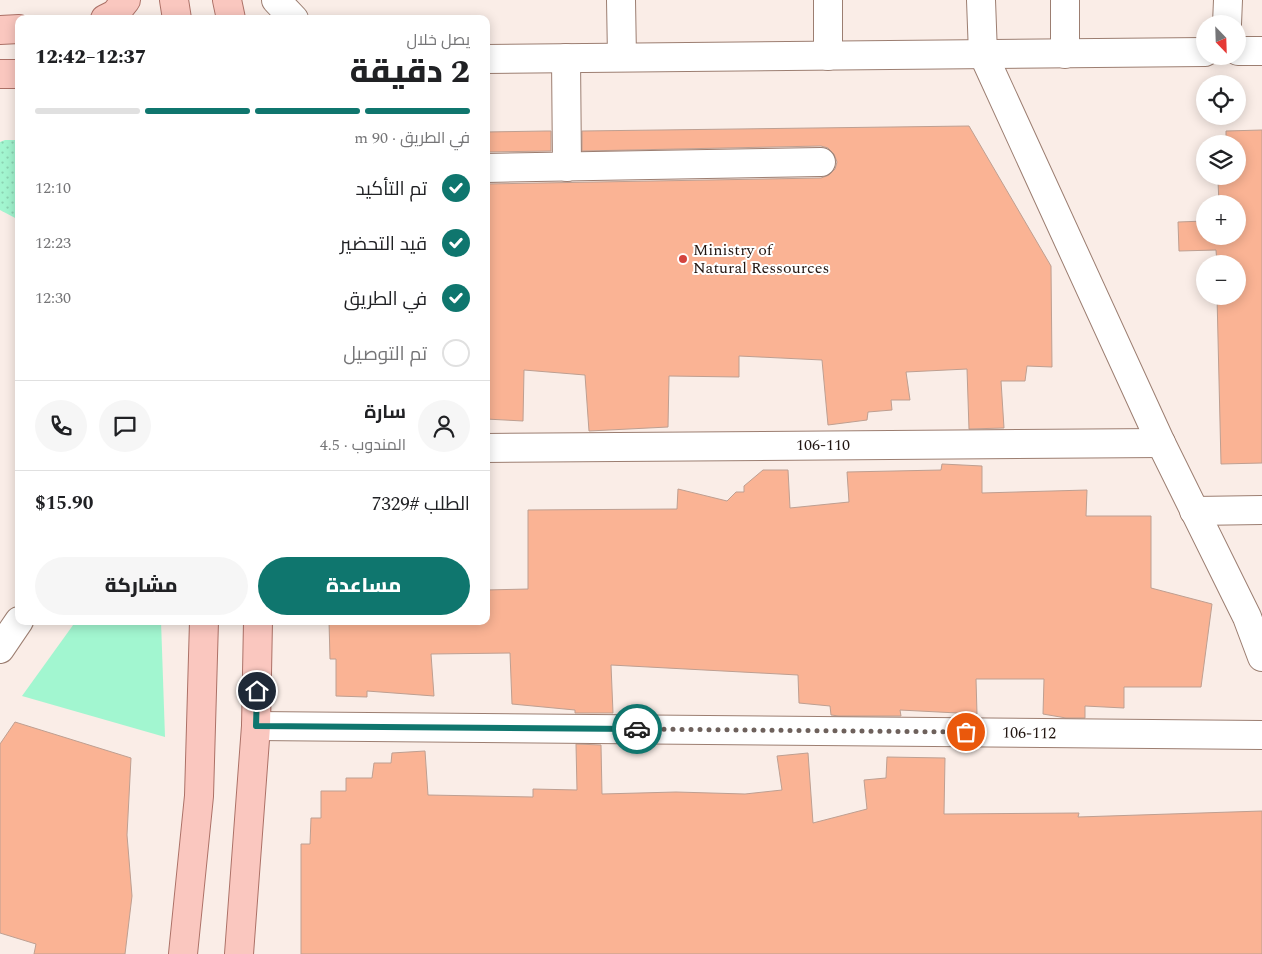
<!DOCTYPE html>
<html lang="ar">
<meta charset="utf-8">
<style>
:root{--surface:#fff;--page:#f6f6f6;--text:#202124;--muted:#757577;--line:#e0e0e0;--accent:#0f766e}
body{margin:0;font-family:Spectral,Cairo,serif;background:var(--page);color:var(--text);direction:rtl;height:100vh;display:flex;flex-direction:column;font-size:19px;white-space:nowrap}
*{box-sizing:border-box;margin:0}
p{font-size:16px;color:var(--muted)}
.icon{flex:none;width:28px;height:28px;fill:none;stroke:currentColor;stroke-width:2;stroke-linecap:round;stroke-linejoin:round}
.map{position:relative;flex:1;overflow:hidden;direction:ltr}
.panel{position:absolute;left:15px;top:15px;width:475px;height:610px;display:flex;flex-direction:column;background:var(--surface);border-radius:10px;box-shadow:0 2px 12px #0003;direction:rtl}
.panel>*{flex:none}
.needle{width:32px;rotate:157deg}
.fabs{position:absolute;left:1196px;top:15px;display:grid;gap:10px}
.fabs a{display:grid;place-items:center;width:50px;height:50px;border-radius:50%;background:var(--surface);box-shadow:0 2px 12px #0003;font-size:25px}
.pin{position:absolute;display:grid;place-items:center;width:42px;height:42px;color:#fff;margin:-21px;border:2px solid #fff;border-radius:50%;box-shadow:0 1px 5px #0007}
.courier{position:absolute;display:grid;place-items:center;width:50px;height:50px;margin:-25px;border:4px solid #0f766e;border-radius:50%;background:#fff;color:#222;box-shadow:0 1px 6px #0007}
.summary em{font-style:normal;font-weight:800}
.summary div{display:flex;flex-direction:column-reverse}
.summary{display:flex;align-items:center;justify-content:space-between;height:85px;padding:0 20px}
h1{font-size:32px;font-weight:800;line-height:38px}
.bar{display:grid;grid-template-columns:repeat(4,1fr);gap:8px 5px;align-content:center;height:60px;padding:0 20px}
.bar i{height:6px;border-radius:4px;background:var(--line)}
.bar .active{background:var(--accent)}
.bar p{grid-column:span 4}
.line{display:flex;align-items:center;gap:12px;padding:0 20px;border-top:1px solid var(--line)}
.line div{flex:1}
.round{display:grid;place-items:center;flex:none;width:52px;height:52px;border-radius:26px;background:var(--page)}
ol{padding:0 20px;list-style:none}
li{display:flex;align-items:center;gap:15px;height:55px}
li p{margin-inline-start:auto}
li .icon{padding:5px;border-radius:50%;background:var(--accent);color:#fff;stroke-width:4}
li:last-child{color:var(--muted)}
li i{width:28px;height:28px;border:2px solid var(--line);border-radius:50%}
.button{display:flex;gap:10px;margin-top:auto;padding:10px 20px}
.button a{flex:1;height:58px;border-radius:30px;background:var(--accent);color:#fff;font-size:20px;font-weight:800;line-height:58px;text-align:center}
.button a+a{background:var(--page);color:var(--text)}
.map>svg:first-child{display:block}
.grass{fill:#a2f6d0}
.park{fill:url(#park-dots)}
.building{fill:#fab394;stroke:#be9f91}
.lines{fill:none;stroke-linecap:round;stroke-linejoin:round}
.minor-casing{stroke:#9c7e71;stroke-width:30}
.major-casing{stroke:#ac7167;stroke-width:30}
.minor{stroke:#fff;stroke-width:28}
.major{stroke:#fac7bf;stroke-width:28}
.done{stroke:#6e615c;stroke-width:5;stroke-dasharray:0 9}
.route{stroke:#0f766e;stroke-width:6}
.poi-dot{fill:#d3443e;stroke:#fff;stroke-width:2}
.labels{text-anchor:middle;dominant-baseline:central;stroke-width:4;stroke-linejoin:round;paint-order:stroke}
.poi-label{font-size:16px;fill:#221611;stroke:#fff;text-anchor:start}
.street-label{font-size:16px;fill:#221611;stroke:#fff}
</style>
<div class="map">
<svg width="1262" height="954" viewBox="0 0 1262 954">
<defs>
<pattern id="park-dots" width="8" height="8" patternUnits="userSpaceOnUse" patternTransform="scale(1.25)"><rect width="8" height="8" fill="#a2f6d0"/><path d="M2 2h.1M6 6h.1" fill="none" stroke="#8bd2b2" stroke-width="1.8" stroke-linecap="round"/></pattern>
</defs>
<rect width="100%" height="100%" fill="#faede7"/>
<polygon class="grass" points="76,621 161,621 165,737 22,696"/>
<polygon class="park" points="5,140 19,140 19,220 0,210 0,142"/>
<g class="building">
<polygon points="969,126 1051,266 1052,367 1027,366 1025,381 1001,381 1004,428 969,429 967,369 906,372 910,400 891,400 892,410 868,412 867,420 828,425 822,360 739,356 739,377 669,376 668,427 589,431 585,375 524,370 523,421 486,419 486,184 821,178 829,175 835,169 837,162 834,154 828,148 821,146 582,151 582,131"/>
<polygon points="1262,130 1262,463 1221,464 1217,296 1238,296 1238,264 1217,264 1216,250 1179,251 1178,222 1205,221 1205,236 1238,236 1238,204 1219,204 1218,181 1227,180 1227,176 1238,176 1238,144 1226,144 1226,131"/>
<polygon points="546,131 551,131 551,151 486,152 486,132"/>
<polygon points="942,464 982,466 982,493 1087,490 1086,516 1151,516 1151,588 1212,604 1201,687 1124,687 1124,708 1085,706 1085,718 1066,718 1043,714 1044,679 976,679 977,714 900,710 901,716 839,716 831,715 830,706 799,703 798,675 611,665 613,713 575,713 575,710 512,704 510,653 431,654 434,696 367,691 367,697 336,696 336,659 330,659 329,621 486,621 486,590 528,589 528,510 677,509 678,489 727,501 736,492 744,492 744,486 763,470 788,470 790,508 849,502 847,472 941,470"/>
<polygon points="15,722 131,758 127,835 132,896 125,954 34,954 36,944 0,933 0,744"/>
<polygon points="576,744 601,745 602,794 676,792 745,794 782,790 777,756 808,753 813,823 867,809 864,780 886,778 887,757 945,758 944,814 1079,813 1078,817 1262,811 1262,954 301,954 301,844 310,844 311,818 321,818 321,791 346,791 346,778 372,778 374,763 391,763 392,753 425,751 428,795 533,797 533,789 577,790"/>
</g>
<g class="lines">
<defs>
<g id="minor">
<polyline points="276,0 294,19"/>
<polyline points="621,0 622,57"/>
<polyline points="981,0 983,54 1161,443 1247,617 1262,657"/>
<polyline points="1227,24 1228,0"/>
<polyline points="1238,51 1262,51"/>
<polyline points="1065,54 1065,0"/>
<polyline points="828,56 828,0"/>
<polyline points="566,58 567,167"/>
<polyline points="486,59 1205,52"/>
<polyline points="486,168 821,162"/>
<polyline points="486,448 1161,443"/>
<polyline points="1194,511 1262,510"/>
<polyline points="0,649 19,621"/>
<polyline points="256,726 1262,735"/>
</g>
<g id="major">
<polyline points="174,0 177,19"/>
<polyline points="227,0 231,19"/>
<polyline points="105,19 115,14 126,0"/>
<polyline points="0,30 19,29"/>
<polyline points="0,74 19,74"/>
<polyline points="183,954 199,796 204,621"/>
<polyline points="239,954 256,726 258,621"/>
</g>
</defs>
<use href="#minor" class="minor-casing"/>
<use href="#major" class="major-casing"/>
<use href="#minor" class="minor"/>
<use href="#major" class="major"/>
</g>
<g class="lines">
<polyline class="done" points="637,729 966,732"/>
<polyline class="route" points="257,691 256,726 637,729"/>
</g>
<circle class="poi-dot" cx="683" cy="259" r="5"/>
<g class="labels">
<g class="poi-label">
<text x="693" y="250">Ministry of<tspan x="693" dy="18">Natural Ressources</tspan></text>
</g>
<g class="street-label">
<text x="823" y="445">106-110</text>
<text transform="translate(1029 733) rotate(1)">106-112</text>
</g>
</g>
</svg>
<div class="fabs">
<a><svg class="needle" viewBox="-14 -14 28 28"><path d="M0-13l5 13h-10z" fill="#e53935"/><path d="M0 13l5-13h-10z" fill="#757577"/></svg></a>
<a><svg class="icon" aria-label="locate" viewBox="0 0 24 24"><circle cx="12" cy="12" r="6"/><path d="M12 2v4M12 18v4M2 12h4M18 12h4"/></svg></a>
<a><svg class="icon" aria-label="layers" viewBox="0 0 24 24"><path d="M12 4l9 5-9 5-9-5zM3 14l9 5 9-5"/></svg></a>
<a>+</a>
<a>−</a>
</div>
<div class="pin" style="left:966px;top:732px;background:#ea580c"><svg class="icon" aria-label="bag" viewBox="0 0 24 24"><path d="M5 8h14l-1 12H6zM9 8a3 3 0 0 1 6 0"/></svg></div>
<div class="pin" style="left:257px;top:691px;background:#1f2937"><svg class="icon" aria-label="home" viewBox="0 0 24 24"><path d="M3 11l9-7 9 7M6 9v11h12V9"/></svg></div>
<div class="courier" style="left:637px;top:729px"><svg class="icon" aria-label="car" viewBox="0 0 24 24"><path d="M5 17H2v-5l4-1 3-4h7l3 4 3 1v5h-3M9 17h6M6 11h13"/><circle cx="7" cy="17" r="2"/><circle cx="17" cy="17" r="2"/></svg></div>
<section class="panel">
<div class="summary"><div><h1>2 دقيقة</h1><p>يصل خلال</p></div><em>12:37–12:42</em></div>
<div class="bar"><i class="active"></i><i class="active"></i><i class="active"></i><i></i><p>في الطريق · 90 m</p></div>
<ol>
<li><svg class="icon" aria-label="check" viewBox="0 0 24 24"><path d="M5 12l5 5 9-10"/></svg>تم التأكيد<p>12:10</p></li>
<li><svg class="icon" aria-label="check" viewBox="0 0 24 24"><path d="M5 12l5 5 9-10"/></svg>قيد التحضير<p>12:23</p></li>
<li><svg class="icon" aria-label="check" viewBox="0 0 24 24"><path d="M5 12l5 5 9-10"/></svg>في الطريق<p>12:30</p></li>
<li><i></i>تم التوصيل</li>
</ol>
<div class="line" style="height:90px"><a class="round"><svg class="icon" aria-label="person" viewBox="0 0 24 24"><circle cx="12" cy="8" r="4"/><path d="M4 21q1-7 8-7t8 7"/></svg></a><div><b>سارة</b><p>المندوب · 4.5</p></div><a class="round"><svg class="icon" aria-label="chat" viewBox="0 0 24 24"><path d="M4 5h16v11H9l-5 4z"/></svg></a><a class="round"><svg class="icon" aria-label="phone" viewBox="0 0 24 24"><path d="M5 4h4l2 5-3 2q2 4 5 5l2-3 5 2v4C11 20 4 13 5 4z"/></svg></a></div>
<div class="line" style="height:65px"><div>الطلب #7329</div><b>$15.90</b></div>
<div class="button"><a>مساعدة</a><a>مشاركة</a></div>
</section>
</div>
